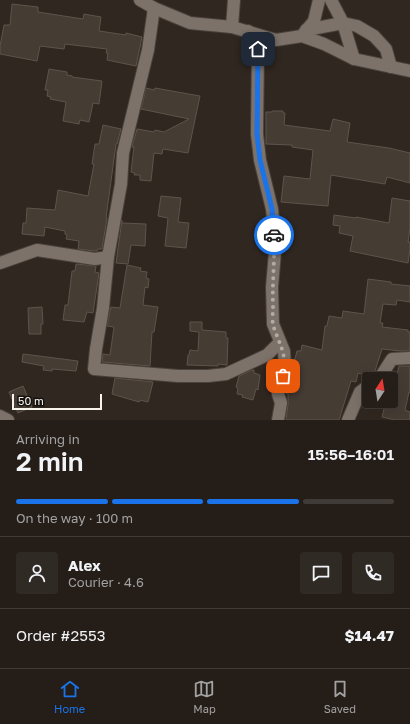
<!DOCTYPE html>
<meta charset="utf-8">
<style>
:root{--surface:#241d18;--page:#302a25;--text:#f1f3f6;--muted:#a3a2a2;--line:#413b37;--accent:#1a73e8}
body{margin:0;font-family:"Golos Text",sans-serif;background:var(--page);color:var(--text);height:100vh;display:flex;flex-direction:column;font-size:15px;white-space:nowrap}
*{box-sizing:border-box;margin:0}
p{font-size:13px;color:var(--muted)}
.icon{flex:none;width:22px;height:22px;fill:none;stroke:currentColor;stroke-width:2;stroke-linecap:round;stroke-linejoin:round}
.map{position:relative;height:420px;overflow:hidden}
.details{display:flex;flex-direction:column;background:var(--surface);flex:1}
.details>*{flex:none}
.needle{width:26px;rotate:12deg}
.fabs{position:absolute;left:362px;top:372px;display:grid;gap:8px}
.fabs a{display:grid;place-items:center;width:36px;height:36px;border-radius:4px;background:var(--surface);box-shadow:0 4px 16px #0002,0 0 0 1px var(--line);font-size:20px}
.scale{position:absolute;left:12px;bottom:10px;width:90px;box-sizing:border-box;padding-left:4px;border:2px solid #f9f3ee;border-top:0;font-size:11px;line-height:14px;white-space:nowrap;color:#f9f3ee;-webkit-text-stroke:3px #15110e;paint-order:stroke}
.pin{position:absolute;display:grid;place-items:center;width:34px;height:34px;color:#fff;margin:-17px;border-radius:8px;box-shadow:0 2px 6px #0006}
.courier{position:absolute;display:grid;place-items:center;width:40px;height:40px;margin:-20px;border:3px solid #1a73e8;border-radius:50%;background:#fff;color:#222;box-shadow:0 1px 5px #0007}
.overview em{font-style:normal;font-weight:600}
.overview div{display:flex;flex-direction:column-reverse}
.overview{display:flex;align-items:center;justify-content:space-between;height:68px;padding:0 16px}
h1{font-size:26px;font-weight:600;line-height:30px}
.bar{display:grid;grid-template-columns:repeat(4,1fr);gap:6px 4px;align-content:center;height:48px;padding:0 16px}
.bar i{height:5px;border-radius:3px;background:var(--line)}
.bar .current{background:var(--accent)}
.bar p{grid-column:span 4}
.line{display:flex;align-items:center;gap:10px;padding:0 16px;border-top:1px solid var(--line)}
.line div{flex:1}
.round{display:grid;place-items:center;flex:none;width:42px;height:42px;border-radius:4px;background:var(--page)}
.tab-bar{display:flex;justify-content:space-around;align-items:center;height:56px;border-top:1px solid var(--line);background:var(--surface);font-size:11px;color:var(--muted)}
.tab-bar a{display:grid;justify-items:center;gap:2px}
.tab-bar .current{color:var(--accent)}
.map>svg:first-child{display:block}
.building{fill:#453c34;stroke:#5e544c}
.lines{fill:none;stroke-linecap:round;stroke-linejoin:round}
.minor-casing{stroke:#4a423c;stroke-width:14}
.minor{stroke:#7c726a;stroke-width:12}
.done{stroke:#b3aca6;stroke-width:4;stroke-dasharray:0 7.2}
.route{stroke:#1a73e8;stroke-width:5}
</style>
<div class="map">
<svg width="410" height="420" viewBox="0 0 410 420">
<rect width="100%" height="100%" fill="#302720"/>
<g class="building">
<polygon points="12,4 38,7 38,12 83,19 84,14 101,17 99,31 126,35 126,33 142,37 136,66 107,60 108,53 106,53 107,49 65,44 64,49 40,46 37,61 0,54 0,46 4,25 10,25"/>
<polygon points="49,69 67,72 67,75 72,76 72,77 102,81 99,104 93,103 89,122 80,120 79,124 63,121 66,102 50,99 51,97 47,96 48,90 45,90"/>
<polygon points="146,88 154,90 155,88 200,96 188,153 163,149 162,154 154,153 151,181 140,180 140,175 134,175 135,173 131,172 134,147 132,147 137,129 154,132 155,130 164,132 189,119 141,109"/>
<polygon points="272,111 283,111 283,113 285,113 284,125 330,131 333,119 350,123 347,142 389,148 410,153 410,183 387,177 385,184 331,175 328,206 281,202 284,176 310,179 313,150 292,147 292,145 266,144 266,112 272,112"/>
<polygon points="103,125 121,129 117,144 116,144 106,218 107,218 102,249 98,249 97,251 95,251 78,249 79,241 66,239 67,235 65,234 65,231 45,227 44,236 22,234 23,223 26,223 27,208 55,210 58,190 88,196 94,164 92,164 95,144 99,144"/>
<polygon points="161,196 181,198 178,222 189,223 186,248 165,246 168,218 158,216"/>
<polygon points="392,198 410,201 410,228 408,242 410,242 410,249 408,263 350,251 353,236 339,233 340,226 333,225 334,215 356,218 356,217 389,223"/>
<polygon points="122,220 122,223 146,224 145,246 131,245 128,264 116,263"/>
<polygon points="76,264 96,266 95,272 99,273 93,313 87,312 84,322 63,320 65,305 68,305 72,271 75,271"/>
<polygon points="127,265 141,268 140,271 147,272 146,278 149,279 148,288 145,287 143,305 158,307 154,332 152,332 150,366 102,362 103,354 110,355 114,327 107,326 111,307 120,308"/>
<polygon points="368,279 391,282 391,284 410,286 410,302 397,300 396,305 383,304 380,323 383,323 382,327 408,330 408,332 410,332 410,351 401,351 382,349 375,371 372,373 370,373 369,376 358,373 356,382 351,381 339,420 286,420 288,404 288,394 286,393 297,351 301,351 302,345 322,350 325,326 327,326 329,316 342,318 343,311 364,314"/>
<polygon points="42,307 43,324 41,324 41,334 29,334 28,308"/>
<polygon points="190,322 202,322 202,330 226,332 226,338 228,338 227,365 218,364 218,366 187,365 188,355 189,355 190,350 198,351 199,332 190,331"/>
<polygon points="23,354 78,361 76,371 52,369 52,371 43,370 44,366 22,362"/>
<polygon points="399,366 410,366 410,393 409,392 405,410 410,412 410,420 395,420 382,417 386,401 391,401"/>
<polygon points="252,370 254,370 254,373 260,375 258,390 256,389 253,400 242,397 243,395 237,394 238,388 236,387 239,376"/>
<polygon points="115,378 153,382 148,402 140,400 139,402 112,394"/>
<polygon points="23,386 32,407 18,413 9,392"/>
</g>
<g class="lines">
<defs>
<g id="minor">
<polyline points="140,0 154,8 190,23 232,27 276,40 302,36 324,44 354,59 410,71"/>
<polyline points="331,0 343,23 354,59"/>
<polyline points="154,8 148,50 123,153 121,184 108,257 103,308 96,349 94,369 178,376 208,376 226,374 267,355 280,342"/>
<polyline points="232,27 234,0"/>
<polyline points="306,30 343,23 357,26 374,36 386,49 391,67"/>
<polyline points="248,31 258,49 257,134 260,160 272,209 274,230 275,252 272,287 273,324 284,351 285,366 278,394 281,403 278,420"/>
<polyline points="304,33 314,21 319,0"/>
<polyline points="0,263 37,250 95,259 108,257"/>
<polyline points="377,379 381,376 392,359 410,358"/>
<polyline points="0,416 8,420"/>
<polyline points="348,420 360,392 369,385"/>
</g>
</defs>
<use href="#minor" class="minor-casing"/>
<use href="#minor" class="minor"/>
</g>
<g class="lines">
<path class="done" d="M 274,235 C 275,259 272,283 273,307 C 273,312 272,320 273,325 C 279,344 288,355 283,376"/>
<polyline class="route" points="258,49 257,134 260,160 272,209 274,235"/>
</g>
</svg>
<div class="fabs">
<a><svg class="needle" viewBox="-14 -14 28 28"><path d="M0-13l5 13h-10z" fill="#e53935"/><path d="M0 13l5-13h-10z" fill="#a3a2a2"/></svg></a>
</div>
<div class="scale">50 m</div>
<div class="pin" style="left:283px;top:376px;background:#ea580c"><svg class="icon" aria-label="bag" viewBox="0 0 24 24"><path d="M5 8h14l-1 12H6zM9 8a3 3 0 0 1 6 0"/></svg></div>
<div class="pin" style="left:258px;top:49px;background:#1f2937"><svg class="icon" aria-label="home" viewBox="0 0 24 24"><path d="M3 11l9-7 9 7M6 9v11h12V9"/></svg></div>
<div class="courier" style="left:274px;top:235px"><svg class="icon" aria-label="car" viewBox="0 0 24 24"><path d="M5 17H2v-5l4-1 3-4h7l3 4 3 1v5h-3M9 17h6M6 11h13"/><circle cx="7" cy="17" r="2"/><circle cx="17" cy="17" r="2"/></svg></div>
</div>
<section class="details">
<div class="overview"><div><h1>2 min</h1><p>Arriving in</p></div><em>15:56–16:01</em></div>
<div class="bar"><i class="current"></i><i class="current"></i><i class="current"></i><i></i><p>On the way · 100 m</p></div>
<div class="line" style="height:72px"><a class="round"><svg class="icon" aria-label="person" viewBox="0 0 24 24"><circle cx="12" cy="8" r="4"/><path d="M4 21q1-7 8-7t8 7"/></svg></a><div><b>Alex</b><p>Courier · 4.6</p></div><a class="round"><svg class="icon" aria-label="chat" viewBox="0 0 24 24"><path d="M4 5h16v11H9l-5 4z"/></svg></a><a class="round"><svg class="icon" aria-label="phone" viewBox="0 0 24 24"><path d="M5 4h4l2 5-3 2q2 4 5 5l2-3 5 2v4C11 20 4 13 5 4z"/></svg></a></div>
<div class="line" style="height:52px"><div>Order #2553</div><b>$14.47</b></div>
</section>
<nav class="tab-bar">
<a class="current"><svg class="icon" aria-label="home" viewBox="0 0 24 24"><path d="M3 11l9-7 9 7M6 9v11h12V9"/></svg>Home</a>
<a><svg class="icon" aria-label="map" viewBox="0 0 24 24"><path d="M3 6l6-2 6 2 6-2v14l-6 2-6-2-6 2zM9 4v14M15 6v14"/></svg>Map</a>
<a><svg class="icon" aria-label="saved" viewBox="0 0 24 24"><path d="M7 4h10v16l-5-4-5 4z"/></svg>Saved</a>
</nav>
